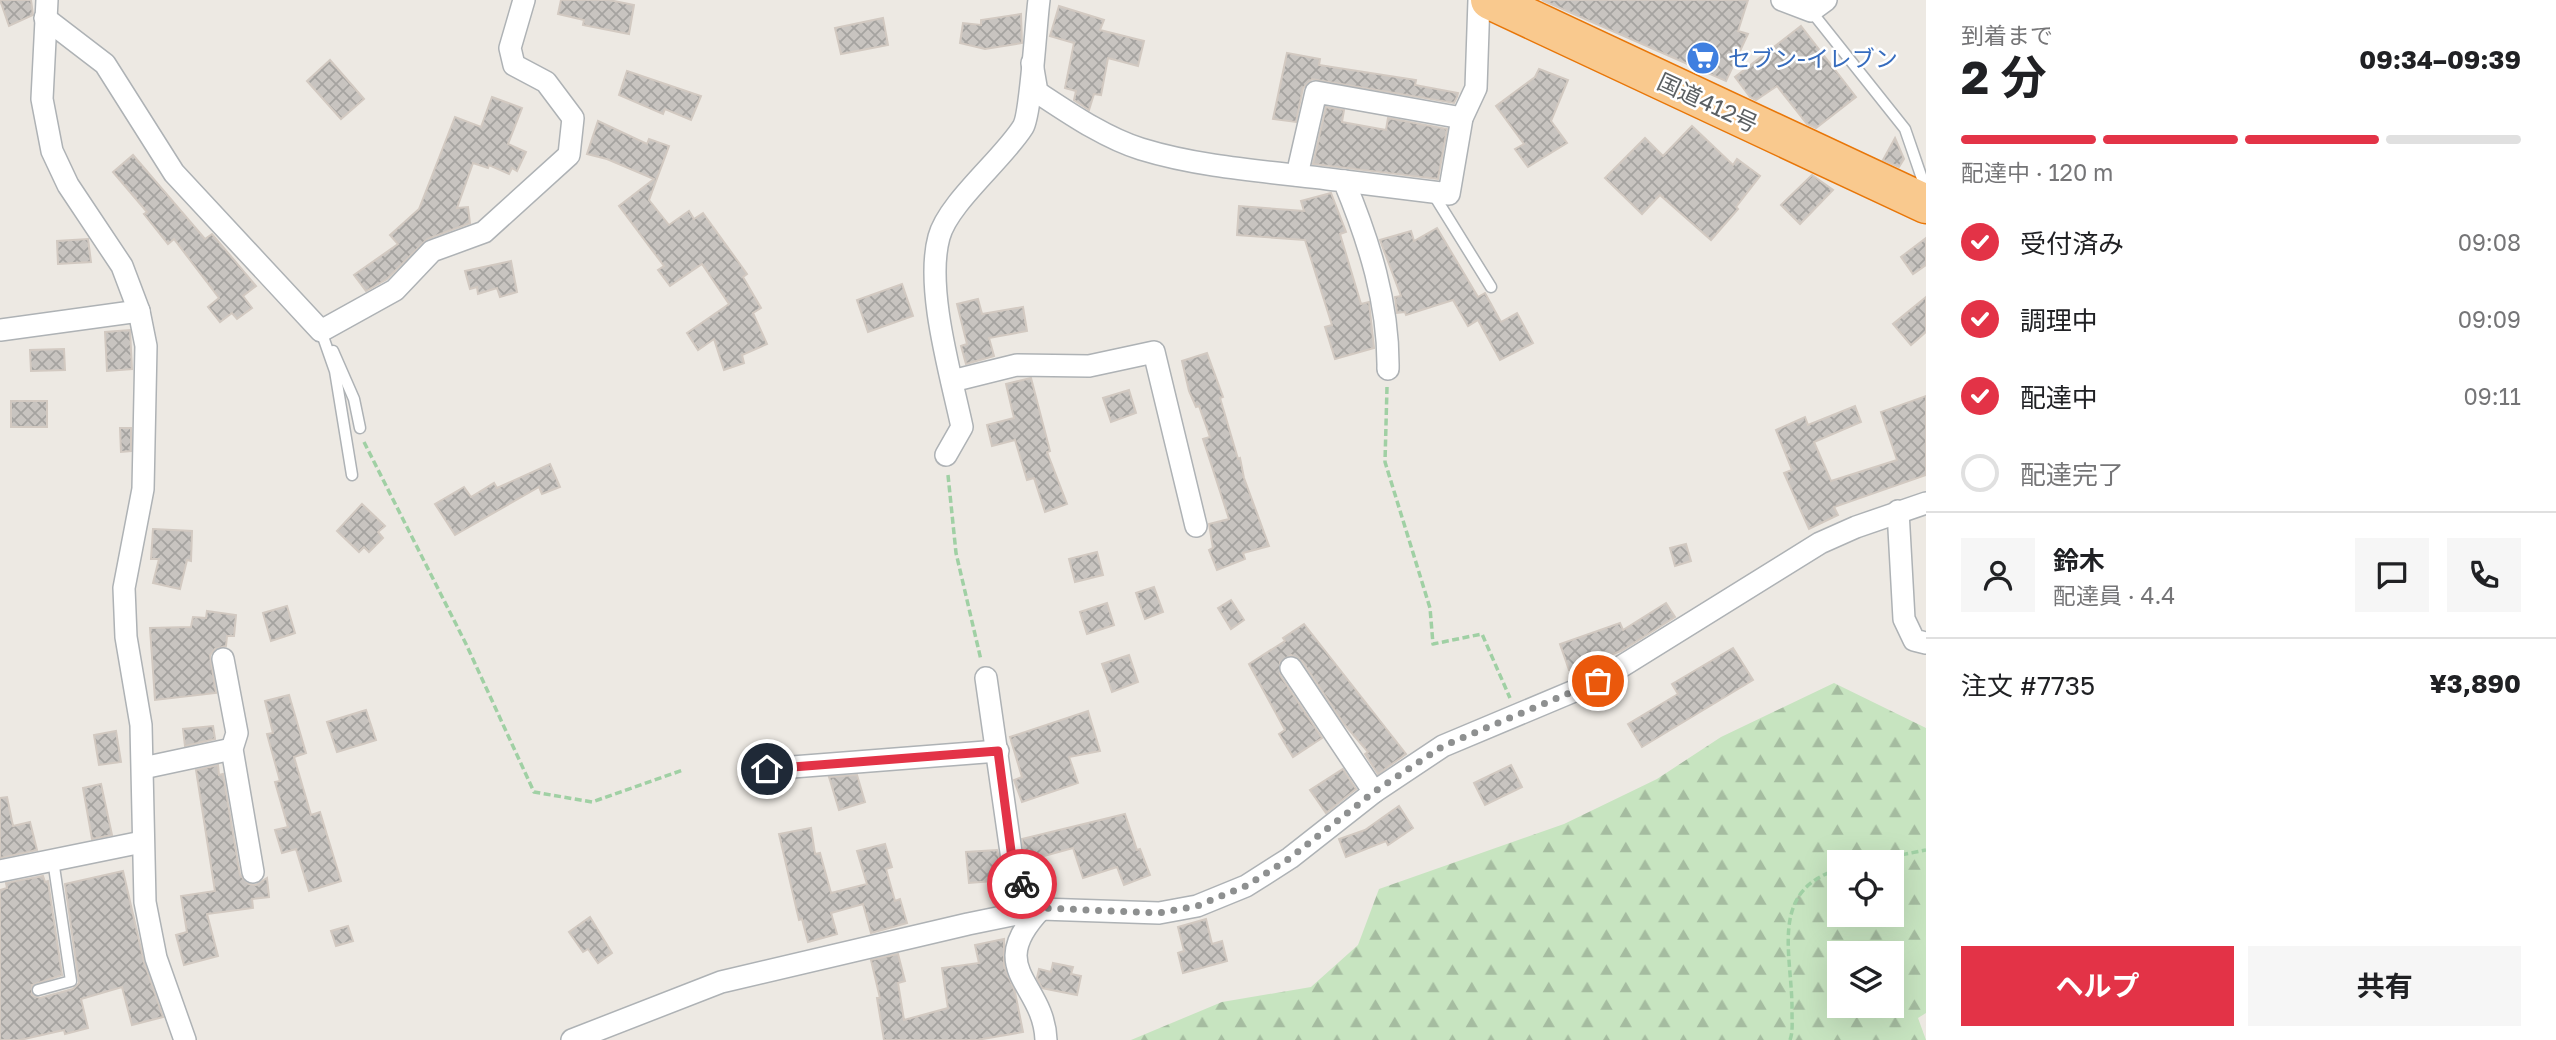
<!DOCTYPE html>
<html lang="ja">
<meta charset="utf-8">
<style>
:root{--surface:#fff;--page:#f6f6f6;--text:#202124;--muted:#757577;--line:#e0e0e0;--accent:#e33347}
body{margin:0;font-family:"Golos Text","Noto Sans JP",sans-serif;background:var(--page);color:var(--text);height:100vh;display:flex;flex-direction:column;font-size:26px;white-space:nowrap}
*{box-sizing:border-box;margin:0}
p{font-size:23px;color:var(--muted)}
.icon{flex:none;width:38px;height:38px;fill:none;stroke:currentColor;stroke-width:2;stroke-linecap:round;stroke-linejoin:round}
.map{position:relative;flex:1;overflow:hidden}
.drawer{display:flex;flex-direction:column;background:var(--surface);width:630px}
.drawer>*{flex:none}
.controls{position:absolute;left:1827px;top:850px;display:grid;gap:14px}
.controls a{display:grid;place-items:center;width:77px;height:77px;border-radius:0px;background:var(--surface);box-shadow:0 7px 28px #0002;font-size:35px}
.pin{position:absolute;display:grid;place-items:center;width:60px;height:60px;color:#fff;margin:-30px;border:4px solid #fff;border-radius:50%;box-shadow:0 2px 7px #0007}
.courier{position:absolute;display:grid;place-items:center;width:70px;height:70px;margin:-35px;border:5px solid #e33347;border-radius:50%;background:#fff;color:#222;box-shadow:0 2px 9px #0007}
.headline em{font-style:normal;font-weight:700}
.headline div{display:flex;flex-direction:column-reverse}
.headline{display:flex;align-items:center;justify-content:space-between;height:119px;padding:0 35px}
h1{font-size:46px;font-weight:700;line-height:52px}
.bar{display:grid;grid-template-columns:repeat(4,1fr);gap:10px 7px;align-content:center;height:84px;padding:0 35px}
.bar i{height:9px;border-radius:5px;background:var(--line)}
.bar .on{background:var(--accent)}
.bar p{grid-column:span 4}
.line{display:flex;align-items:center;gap:18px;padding:0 35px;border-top:2px solid var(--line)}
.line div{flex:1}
.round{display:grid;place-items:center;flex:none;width:74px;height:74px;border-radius:0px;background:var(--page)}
ol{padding:0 35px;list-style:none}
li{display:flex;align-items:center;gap:21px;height:77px}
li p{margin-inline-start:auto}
li .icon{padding:7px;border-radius:50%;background:var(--accent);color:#fff;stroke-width:4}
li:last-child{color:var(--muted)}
li i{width:38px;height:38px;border:4px solid var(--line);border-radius:50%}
.cta{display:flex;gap:14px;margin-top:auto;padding:14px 35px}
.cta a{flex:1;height:80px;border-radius:0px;background:var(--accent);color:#fff;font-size:28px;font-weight:700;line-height:80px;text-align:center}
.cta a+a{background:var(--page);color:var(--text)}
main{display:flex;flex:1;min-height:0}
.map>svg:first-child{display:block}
.forest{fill:url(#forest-firs);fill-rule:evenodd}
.building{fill:url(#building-cross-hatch);stroke:#d2c9c1;stroke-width:2}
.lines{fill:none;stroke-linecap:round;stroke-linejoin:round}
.lane-casing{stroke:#aeb2b5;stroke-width:13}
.street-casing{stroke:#aeb2b5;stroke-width:24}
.highway-casing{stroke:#e87608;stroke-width:41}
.path{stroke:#a0d0a4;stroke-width:3.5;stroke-dasharray:7 3.5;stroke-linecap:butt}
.lane{stroke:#fff;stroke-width:10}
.street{stroke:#fff;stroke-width:21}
.highway{stroke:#f9c98e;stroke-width:38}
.done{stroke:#8e9090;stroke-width:7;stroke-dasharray:0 12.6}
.route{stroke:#e33347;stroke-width:9}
.labels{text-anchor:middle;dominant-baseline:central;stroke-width:5;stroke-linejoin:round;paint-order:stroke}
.shop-label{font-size:23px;fill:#366cbe;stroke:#fff;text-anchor:start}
.street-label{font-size:23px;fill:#5b6063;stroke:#fff}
</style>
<main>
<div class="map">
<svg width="1926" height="1040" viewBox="0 0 1926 1040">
<defs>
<pattern id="forest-firs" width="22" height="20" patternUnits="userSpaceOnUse" patternTransform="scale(1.75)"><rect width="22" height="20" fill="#c7e4c0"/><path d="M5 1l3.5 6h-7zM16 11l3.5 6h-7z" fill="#a5bca0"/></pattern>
<pattern id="building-cross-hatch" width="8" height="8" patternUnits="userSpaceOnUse" patternTransform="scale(1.75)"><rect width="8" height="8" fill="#c8c4c0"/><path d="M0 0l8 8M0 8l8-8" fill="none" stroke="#a5a3a0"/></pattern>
</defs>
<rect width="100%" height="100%" fill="#ede9e3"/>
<path class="forest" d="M 1834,683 L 1926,728 L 1926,1013 L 1918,1018 L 1926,1040 L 1131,1040 L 1222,1002 L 1311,987 L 1358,945 L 1379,889 L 1564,824 L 1657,779 L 1721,737 ZM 1839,863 L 1892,863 L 1892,915 L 1839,915 ZM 1839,954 L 1892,954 L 1892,1006 L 1839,1006 Z"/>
<g class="building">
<polygon points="0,0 31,0 33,15 9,26"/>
<polygon points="561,0 609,0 634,5 629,34 583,25 584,20 558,14"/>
<polygon points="1542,0 1748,0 1738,31 1748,34 1726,81"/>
<polygon points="1059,6 1104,20 1100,30 1144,41 1138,66 1108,58 1101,95 1094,94 1089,110 1074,100 1076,91 1065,88 1074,43 1050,36"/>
<polygon points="1021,14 1022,43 985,49 960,43 963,23 981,25 981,20"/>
<polygon points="883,18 888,45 841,54 835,28"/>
<polygon points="1801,26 1856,97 1816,128 1807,124 1777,86 1756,100 1750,97 1735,77"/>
<polygon points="1287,53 1320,59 1319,65 1416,80 1415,85 1458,93 1457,97 1454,103 1312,79 1303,88 1296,122 1273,119"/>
<polygon points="330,60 364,99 341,119 307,81"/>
<polygon points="1539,69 1568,80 1551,121 1567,143 1528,167 1515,149 1524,144 1496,106 1535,77"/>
<polygon points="627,71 701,96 691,120 665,109 663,114 619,95"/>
<polygon points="492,97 522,108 508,144 526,152 517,171 512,168 509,174 489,165 488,168 473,163 457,208 468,207 470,223 427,239 387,279 366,291 354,275 398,244 390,235 419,209 455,117 481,127"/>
<polygon points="1326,107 1344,110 1342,122 1386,130 1388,118 1447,129 1438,179 1313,164"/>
<polygon points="598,121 647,144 649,139 669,146 649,200 669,225 689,211 694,219 703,213 747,274 743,277 761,308 753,313 767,344 742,355 744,363 724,370 714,339 698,350 687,333 729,304 702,264 670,286 658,270 664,266 619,206 654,179 607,159 587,154"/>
<polygon points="1692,126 1733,165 1737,159 1760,176 1736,207 1738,209 1711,240 1660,195 1642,214 1605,178 1645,138 1663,156"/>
<polygon points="1895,138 1904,159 1899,167 1883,160"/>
<polygon points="133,155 205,239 212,234 256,286 243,296 252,308 237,319 232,313 220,322 208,307 219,298 174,239 168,244 144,214 147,212 113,172"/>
<polygon points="1812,175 1833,190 1800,224 1781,205"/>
<polygon points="1331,193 1346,232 1340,234 1361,304 1369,302 1374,348 1335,359 1325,327 1332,325 1305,240 1237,235 1239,206 1304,211 1301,201"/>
<polygon points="1437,228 1478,297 1485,293 1501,322 1517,313 1533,343 1500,360 1478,320 1468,326 1453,300 1406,315 1405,312 1397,313 1395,297 1401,296 1380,240 1411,231 1414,241"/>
<polygon points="1926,238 1926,265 1913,274 1901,257"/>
<polygon points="88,239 91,262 58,264 57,241"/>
<polygon points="511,261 517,292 500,297 497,288 478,294 477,287 470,289 465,271"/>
<polygon points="902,284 913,316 868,332 857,300"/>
<polygon points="1926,297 1926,332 1911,345 1893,324"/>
<polygon points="978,299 982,314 1023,307 1027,331 989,338 994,356 966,364 961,346 967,344 957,304"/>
<polygon points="130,330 132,369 107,371 105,332"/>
<polygon points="64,349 65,370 31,371 30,350"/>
<polygon points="1207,353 1223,397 1220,398 1238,459 1240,458 1244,478 1269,546 1243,553 1245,559 1217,570 1209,550 1213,548 1209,524 1229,519 1203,439 1210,437 1199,406 1196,407 1189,391 1182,361"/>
<polygon points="1031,378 1050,451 1047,452 1067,504 1045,512 1034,478 1027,480 1015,440 992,446 987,425 1014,418 1006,384"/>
<polygon points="1129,390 1136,413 1111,422 1103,398"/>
<polygon points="1926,396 1926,475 1834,507 1838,515 1809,529 1784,473 1792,470 1776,430 1805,417 1808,425 1855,406 1861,422 1814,442 1831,481 1897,460 1881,412"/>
<rect x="11" y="401" width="36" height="26"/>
<polygon points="120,428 131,428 131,451 121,452"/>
<polygon points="550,464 560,487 542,494 539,487 455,535 435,504 464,487 471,497 494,483 497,488"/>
<polygon points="362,504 385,526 378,532 383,538 369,552 364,547 359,552 337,531"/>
<polygon points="153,529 192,531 191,561 187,560 180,589 153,583 159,559 151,559"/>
<polygon points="1686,544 1691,561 1675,566 1670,548"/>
<polygon points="1097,552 1103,575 1075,582 1069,559"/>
<polygon points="1154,587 1163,612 1145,619 1136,593"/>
<polygon points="1231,600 1244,620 1231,629 1218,608"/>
<polygon points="1107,603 1114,625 1087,634 1080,612"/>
<polygon points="1666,603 1675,617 1621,651 1569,670 1560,644 1620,623 1623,630"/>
<polygon points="287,606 295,633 271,641 263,613"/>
<polygon points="207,611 236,615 234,636 227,636 226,646 215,649 210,655 216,693 155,700 150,628 191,627 193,617 206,618"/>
<polygon points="1304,624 1406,754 1378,774 1365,754 1368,752 1344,724 1302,661 1291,655 1280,662 1280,675 1322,738 1293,757 1279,734 1285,730 1249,664 1285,641 1283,638"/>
<polygon points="1733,648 1753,680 1642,747 1628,724 1678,694 1672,684"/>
<polygon points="1129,655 1138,682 1112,692 1102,664"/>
<polygon points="289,695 306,753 294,757 311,815 320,812 341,881 309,891 296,849 282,853 275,830 288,827 275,782 280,781 267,734 273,733 265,701"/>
<polygon points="366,710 376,740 337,752 327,722"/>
<polygon points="1088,711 1100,751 1069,757 1078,783 1022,802 1014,780 1022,777 1010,737"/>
<polygon points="213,726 215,739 185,746 183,729"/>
<polygon points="116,731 121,762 99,765 94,735"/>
<polygon points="218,765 219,775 223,774 240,875 249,884 256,885 267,878 269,897 252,899 253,908 207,914 218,956 184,965 176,935 187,932 181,896 215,891 196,770"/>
<polygon points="1511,765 1522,787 1485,805 1474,783"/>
<polygon points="1343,769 1356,789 1326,813 1310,790"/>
<polygon points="857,775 865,802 839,810 829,777"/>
<polygon points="101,784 112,835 92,839 83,788"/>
<polygon points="7,797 13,826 30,822 37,850 0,858 0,798"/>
<polygon points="1399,806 1413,828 1388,845 1386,841 1346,857 1339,839 1365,830"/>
<polygon points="1125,814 1137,850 1140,849 1150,875 1124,885 1117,867 1083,878 1073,848 1026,861 1022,839"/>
<polygon points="811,828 815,854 820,853 831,893 867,884 857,851 885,844 892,867 886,869 895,901 900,899 907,923 871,933 863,904 831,913 837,934 808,942 802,919 799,920 779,834"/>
<polygon points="997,850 1005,880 969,883 966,852"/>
<polygon points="123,871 144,962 163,1017 132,1025 122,987 81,999 88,1028 65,1034 64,1030 20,1040 0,1040 0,890 7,888 6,883 43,876 45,882 48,881 62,975 32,985 32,995 40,998 73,989 79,983 65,884"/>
<polygon points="590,917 612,953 598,963 588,949 583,952 569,932"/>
<polygon points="1206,919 1212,944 1222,941 1227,961 1183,973 1178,953 1184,951 1178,927"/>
<polygon points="348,926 353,941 336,946 331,931"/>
<polygon points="1004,939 1004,966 1015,992 1023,1032 977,1040 884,1040 877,998 880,998 871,960 898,954 905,981 898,983 904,1020 948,1008 942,968 979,963 975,945"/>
<polygon points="1053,963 1073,967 1071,974 1081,976 1077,995 1042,988 1037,978 1039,969 1051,972"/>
</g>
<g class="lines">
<defs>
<g id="lane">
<polyline points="1811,11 1905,129 1926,190"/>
<polyline points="1432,192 1491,287"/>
<polyline points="321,331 335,371 352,475"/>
<polyline points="333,351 354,399 360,428"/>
<polyline points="38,990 71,981 53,860"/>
</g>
<g id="street">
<polyline points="47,0 42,99 52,151 68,185 122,266 139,311 146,346 143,489 124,588 126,637 141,725 145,902 156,958 185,1040"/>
<polyline points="1782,0 1811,11 1826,0"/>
<polyline points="45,18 105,64 174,173 321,331 395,290 432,251 484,232 569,155 573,118 546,82 514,65 510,48 524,0"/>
<path d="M 1032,63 L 1037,92 C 1069,113 1105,138 1141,149 C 1206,169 1278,172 1344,181 C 1369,241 1389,304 1388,369"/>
<polyline points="1297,175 1316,92 1462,118"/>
<polyline points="1344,181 1449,194 1462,118 1476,88 1479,0"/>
<polyline points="0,330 139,311"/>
<polyline points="952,381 1017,365 1089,366 1154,352 1196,526"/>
<path d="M 946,455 L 962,427 C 951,375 925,288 939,237 C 948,203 1003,159 1023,127 C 1031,114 1036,21 1039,0"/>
<polyline points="1898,511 1904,619 1914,640 1926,643"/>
<polyline points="223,659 237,733 232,749 253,872"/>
<polyline points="1291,668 1374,792"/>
<polyline points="986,678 1013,866 1022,884 1041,909"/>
<polyline points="143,768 232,749"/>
<polyline points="767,769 998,751"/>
<polyline points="0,871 142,842"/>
<path d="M 1041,909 C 983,970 1044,982 1046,1040"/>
<polyline points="572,1040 721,982 968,924 1041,909 1159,913 1197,906 1246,886 1290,858 1374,792 1443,746 1598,681 1820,543 1856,527 1926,503"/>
</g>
<polyline id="highway" points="1490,0 1926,204"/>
</defs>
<use href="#lane" class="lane-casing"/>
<use href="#street" class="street-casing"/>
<use href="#highway" class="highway-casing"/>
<g class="path">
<polyline points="1387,387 1385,462 1430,608 1433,644 1482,634 1510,698"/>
<polyline points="364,442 466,644 534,792 592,802 683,770"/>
<polyline points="948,475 956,553 981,660"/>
<polyline points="1860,863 1926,850"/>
<path d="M 1790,1040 C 1793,1032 1792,1022 1792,1013 C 1793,955 1767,891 1839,869"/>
</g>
<use href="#lane" class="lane"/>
<use href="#street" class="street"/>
<use href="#highway" class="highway"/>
</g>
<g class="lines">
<polyline class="done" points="1022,884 1041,908 1159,913 1197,906 1246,886 1290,858 1374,792 1443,746 1598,681"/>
<polyline class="route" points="767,769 998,751 1013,866 1022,884"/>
</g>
<defs>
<symbol id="supermarket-disc" viewBox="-11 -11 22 22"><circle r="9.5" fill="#3f7fe0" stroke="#fff"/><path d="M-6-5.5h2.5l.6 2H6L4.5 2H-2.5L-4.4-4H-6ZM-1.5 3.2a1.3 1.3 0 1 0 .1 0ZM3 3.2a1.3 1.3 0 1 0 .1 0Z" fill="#fff"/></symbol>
</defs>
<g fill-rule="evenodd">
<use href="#supermarket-disc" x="1684" y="39" width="38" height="38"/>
</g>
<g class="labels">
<g class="shop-label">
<text x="1728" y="58">セブン-イレブン</text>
</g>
<g class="street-label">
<text transform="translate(1708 102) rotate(25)">国道412号</text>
</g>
</g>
</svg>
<div class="controls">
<a><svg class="icon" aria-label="locate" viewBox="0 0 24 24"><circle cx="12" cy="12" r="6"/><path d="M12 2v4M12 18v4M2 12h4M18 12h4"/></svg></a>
<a><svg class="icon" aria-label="layers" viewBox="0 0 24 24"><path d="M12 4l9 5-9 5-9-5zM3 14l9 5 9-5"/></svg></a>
</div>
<div class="pin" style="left:1598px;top:681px;background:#ea580c"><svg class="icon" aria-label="bag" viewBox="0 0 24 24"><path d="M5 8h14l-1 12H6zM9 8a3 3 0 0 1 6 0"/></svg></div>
<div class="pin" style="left:767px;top:769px;background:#1f2937"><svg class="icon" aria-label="home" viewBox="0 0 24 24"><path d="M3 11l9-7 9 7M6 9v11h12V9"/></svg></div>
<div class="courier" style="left:1022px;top:884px"><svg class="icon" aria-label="bike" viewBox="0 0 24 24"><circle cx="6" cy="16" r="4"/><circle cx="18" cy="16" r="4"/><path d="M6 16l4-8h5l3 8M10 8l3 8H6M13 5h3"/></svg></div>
</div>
<section class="drawer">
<div class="headline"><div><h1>2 分</h1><p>到着まで</p></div><em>09:34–09:39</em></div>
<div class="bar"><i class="on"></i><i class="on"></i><i class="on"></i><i></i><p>配達中 · 120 m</p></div>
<ol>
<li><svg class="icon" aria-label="check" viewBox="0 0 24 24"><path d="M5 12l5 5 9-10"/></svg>受付済み<p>09:08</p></li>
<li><svg class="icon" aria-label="check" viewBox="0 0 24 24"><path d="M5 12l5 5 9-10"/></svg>調理中<p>09:09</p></li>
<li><svg class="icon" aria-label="check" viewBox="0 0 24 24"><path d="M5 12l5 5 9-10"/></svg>配達中<p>09:11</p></li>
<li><i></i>配達完了</li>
</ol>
<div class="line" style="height:126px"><a class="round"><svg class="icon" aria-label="person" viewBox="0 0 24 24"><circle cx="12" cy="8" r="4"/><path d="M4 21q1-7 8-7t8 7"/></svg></a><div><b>鈴木</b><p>配達員 · 4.4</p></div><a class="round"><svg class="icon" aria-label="chat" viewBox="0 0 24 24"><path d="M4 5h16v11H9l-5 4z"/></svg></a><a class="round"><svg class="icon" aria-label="phone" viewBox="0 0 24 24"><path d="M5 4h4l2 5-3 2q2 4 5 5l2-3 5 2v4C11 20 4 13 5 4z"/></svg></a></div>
<div class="line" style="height:91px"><div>注文 #7735</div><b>¥3,890</b></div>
<div class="cta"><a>ヘルプ</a><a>共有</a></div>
</section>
</main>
